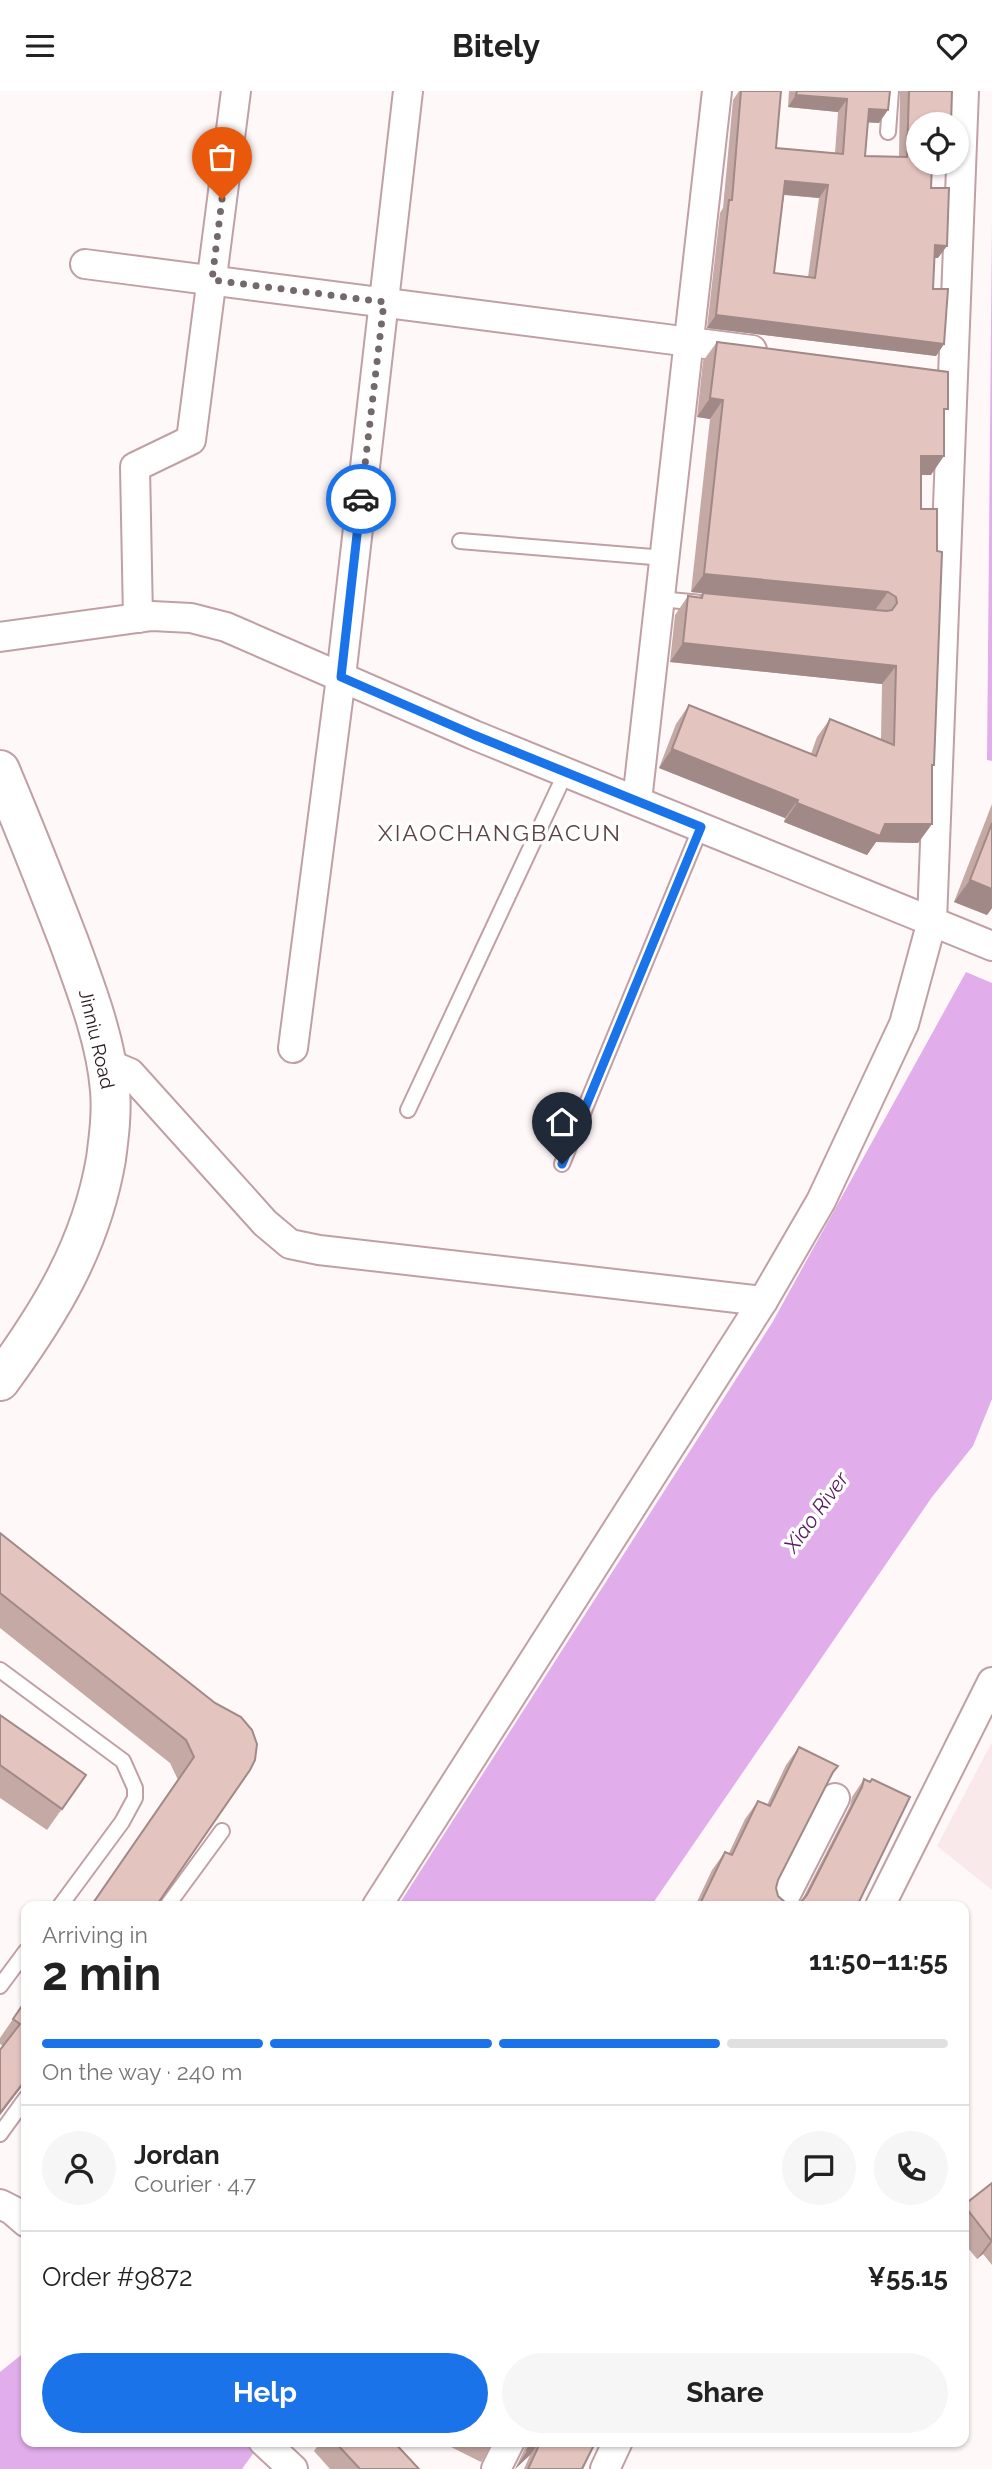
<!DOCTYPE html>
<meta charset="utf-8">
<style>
:root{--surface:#fff;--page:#f6f6f6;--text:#222;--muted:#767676;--line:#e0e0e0;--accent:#1a73e8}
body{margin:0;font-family:Raleway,sans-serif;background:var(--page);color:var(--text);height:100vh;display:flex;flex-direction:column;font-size:26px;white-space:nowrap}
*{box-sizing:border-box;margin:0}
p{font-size:23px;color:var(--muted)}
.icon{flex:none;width:38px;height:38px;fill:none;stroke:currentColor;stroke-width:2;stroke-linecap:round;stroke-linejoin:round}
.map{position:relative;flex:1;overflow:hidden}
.drawer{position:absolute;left:21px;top:1810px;width:948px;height:546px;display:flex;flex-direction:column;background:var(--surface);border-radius:14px;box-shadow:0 2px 5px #0004}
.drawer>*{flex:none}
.controls{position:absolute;left:906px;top:21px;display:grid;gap:14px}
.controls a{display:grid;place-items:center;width:63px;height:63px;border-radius:50%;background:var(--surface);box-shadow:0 2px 5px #0004;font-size:35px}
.pin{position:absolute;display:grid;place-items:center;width:60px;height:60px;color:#fff;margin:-72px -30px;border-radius:50% 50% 50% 0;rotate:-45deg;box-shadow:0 0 7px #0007}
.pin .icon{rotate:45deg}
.courier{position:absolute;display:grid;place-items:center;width:70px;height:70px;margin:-35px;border:5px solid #1a73e8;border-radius:50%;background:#fff;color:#222;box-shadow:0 2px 9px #0007}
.overview em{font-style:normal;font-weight:700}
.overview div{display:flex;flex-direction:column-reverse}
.overview{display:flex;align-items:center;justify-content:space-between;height:119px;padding:0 21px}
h1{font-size:46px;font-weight:700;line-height:52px}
.bar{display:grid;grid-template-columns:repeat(4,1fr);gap:10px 7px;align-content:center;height:84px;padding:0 21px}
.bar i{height:9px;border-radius:5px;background:var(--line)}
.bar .active{background:var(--accent)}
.bar p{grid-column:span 4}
.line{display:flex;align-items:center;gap:18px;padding:0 21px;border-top:2px solid var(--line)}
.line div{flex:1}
.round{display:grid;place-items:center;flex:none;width:74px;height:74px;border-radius:37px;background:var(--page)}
.button{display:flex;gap:14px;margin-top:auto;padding:14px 21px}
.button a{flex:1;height:80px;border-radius:42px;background:var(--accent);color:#fff;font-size:28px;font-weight:700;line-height:80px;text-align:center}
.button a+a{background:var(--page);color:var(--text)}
header{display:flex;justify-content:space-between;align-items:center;height:91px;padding:0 21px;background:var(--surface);font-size:32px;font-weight:700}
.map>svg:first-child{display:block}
.built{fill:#fae9eb}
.water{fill:#e1adea}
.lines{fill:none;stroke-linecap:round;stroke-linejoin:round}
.service-casing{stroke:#c0a0a5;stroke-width:18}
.minor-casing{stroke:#c0a0a5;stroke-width:32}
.secondary-casing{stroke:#c0a0a5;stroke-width:42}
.service{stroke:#fff;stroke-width:14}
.minor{stroke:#fff;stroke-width:28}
.secondary{stroke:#fff;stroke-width:38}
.wall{fill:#c4a9a4;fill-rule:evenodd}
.shaded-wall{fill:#a08986}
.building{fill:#e4c4bf;stroke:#a08986;stroke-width:2;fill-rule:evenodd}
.done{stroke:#73686a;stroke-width:7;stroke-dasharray:0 12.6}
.route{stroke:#1a73e8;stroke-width:9}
.labels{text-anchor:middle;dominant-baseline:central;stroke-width:7;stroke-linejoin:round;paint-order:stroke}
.street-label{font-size:19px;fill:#271b1d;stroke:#fff}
.water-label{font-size:21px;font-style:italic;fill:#571a61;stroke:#fff}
.quarter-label{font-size:23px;letter-spacing:2px;fill:#5c4246;stroke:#fff}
</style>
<header><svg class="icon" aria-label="menu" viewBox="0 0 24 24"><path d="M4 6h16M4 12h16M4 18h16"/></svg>Bitely<svg class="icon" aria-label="heart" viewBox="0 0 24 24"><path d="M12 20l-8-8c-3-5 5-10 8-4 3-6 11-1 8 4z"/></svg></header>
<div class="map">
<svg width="992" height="2378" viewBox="0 0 992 2378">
<rect width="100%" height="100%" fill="#fff8f9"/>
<polygon class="built" points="992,1651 992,1799 937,1755"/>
<g class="water">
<polygon points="992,131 992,670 987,669"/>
<polygon points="966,881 992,892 992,1308 973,1355 932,1406 651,1815 398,1815 772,1232"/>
<polygon points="26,2260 26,2350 262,2350 242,2378 0,2378 0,2281"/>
</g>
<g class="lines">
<defs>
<g id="service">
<polyline points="888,41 891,0"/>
<polyline points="460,450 665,467"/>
<polyline points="660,508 701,512"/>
<polyline points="408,1019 566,681"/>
<polyline points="562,1073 701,736"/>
<polyline points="0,1579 123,1670 135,1697 135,1707 122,1731 60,1815"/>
<polyline points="167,1815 222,1740"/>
<polyline points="0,1895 26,1860"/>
<polyline points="0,2043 26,2007"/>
</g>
<g id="minor">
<polyline points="85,173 752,259"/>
<polyline points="138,527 135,376 191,349 236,0"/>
<polyline points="0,546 152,525 191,527 226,536 474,644 992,855"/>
<polyline points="637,710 717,0"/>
<polyline points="293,957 341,586 408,0"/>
<polyline points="106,972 130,982 265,1132 290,1153 319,1159 763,1210"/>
<polyline points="377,1815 763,1210 821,1110 904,933 932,830 964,0"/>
<polyline points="780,1815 835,1707"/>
<polyline points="880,1815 992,1591"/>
<polyline points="0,2113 12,2119 26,2131"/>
<polyline points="263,2350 293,2378"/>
<polyline points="496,2378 510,2350"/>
<polyline points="605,2378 618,2350"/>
</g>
<path id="secondary" d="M 0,679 C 24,736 47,794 69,851 C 86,898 106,949 110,999 C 112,1022 109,1045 106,1068 C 91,1155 51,1220 0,1290"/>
</defs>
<use href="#service" class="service-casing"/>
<use href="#minor" class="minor-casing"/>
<use href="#secondary" class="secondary-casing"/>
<use href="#service" class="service"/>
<use href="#minor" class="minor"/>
<use href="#secondary" class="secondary"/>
</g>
<g class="wall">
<path d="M 739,0 L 781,0 L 776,57 L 835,62 L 838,21 L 788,16 L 789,0 L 890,0 L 879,32 L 868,31 L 865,65 L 899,66 L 900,0 L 952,0 L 919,33 L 931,97 L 938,167 L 934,167 L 933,198 L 944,253 L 936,265 L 707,237 L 720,122 L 723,117 L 733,9 ZM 784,104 L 819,107 L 808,186 L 774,182 Z"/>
<polygon points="717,251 944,323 931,384 921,384 921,418 932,676 932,733 918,752 876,751 867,764 784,731 785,727 659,677 676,633 689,614 811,663 817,646 830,628 881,648 882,593 670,571 675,524 688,505 699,506 702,502 691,501 710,328 697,326 703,270"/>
<polygon points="992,713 992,817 987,824 954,811"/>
<polygon points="0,1442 215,1612 156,1815 178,1689 170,1672 0,1537"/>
<polygon points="0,1624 86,1684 47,1739 0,1707"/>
<polygon points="799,1656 838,1675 830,1687 778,1789 776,1797 778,1805 786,1812 794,1813 801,1811 850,1715 852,1706 864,1688 870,1691 872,1688 857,1815 695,1815 712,1779 725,1761 729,1762 745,1728 758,1710 767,1714 786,1674"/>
<polygon points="26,1909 26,1990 0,2024 3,1955 0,1953 0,1947"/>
<polygon points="992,2092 992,2174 983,2163 977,2168 964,2152 964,2114"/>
<polygon points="321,2350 393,2350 419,2378 330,2378 314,2360"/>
<polygon points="439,2350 495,2350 481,2371"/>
<polygon points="526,2350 596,2350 582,2378 524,2378 530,2364 515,2378 525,2357"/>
</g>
<g class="shaded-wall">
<polygon points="796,4 847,8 838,21 788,16"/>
<polygon points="869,18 888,19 879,32 860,31"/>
<polygon points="785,90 828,94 819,107 777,103"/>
<polygon points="935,154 947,155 938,167 926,167"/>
<polygon points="716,224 944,253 936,265 707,237"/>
<polygon points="710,307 723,309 710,328 697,326"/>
<polygon points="921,365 944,365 931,384 908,384"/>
<polygon points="704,483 888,501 875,519 691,501"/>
<polygon points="683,552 896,575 882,593 670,571"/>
<polygon points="672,658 798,709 785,727 659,677"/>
<polygon points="797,712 885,733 932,733 918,752 876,751 867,764 784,731"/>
<polygon points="970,789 992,798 992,817 987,824 954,811"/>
<polygon points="26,1988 26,1990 0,2024 0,2022"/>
<polygon points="992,2148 992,2151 983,2163 977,2168"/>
<polygon points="538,2350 540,2350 530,2364 515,2378 527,2360"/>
</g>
<g class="building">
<path d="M 741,0 L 781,0 L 776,57 L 843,63 L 847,8 L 796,4 L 797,0 L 890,0 L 888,19 L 869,18 L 865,65 L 907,66 L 909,0 L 952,0 L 951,33 L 919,33 L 919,72 L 932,72 L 931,97 L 949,97 L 947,155 L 935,154 L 933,198 L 948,198 L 944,253 L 716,224 L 729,109 L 732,109 ZM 785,90 L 828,94 L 815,187 L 774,182 Z"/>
<polygon points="717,251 948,281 948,318 944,318 944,365 921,365 921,418 937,418 937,460 942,461 934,674 932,674 932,733 885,733 880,745 797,712 798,709 672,658 689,614 816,665 830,628 894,654 896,575 683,552 688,505 702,507 703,502 886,520 892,519 897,512 896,506 888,501 704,483 723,309 710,307"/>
<polygon points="992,732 992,798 970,789"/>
<polygon points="0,1442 215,1612 241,1626 252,1639 257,1653 255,1669 250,1679 156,1815 91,1815 194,1666 186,1649 0,1502"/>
<polygon points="0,1624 86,1684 62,1718 0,1674"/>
<polygon points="799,1656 838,1675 833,1681 778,1789 776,1797 778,1805 786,1812 794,1813 801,1811 807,1804 862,1696 864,1688 870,1691 872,1688 910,1706 857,1815 699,1815 725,1761 732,1764 758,1710 770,1715"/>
<polygon points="26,1909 26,1988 0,2022 0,1959 20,1933 13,1928"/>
<polygon points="992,2092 992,2148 991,2149 964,2114"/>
<polygon points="334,2350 393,2350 419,2378 360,2378"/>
<polygon points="532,2350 538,2350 527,2360"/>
<polygon points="541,2350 596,2350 582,2378 528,2378"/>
</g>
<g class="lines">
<polyline class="done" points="222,108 212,189 384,211 361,408"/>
<polyline class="route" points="361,408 341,586 474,644 701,736 562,1073"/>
</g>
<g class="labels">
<g class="street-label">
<text transform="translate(97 948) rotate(77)">Jinniu Road</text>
</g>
<g class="water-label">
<text transform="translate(816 1421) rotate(-54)">Xiao River</text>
</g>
<g class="quarter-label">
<text x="500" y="741">XIAOCHANGBACUN</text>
</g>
</g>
</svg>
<div class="controls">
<a><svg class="icon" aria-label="locate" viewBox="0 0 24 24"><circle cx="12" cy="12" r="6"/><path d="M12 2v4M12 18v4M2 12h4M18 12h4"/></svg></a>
</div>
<div class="pin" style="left:222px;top:108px;background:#ea580c"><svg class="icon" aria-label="bag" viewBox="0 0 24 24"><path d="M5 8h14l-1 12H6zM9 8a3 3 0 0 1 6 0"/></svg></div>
<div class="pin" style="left:562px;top:1073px;background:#1f2937"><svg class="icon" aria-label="home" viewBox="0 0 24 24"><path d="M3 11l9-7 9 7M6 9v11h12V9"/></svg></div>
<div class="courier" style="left:361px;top:408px"><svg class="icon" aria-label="car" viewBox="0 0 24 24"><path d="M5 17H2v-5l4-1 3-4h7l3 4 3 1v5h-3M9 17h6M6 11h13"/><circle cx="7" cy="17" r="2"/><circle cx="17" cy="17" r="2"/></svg></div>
<section class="drawer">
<div class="overview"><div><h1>2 min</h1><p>Arriving in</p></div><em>11:50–11:55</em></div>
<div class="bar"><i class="active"></i><i class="active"></i><i class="active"></i><i></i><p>On the way · 240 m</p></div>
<div class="line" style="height:126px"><a class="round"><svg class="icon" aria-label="person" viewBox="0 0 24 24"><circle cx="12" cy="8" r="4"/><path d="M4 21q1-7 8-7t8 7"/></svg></a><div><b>Jordan</b><p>Courier · 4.7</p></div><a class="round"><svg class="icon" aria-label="chat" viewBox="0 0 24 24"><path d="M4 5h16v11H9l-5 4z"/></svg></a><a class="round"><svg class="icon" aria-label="phone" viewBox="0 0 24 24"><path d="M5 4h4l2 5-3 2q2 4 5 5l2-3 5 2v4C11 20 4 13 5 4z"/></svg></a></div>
<div class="line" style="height:91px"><div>Order #9872</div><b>¥55.15</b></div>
<div class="button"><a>Help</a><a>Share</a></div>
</section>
</div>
